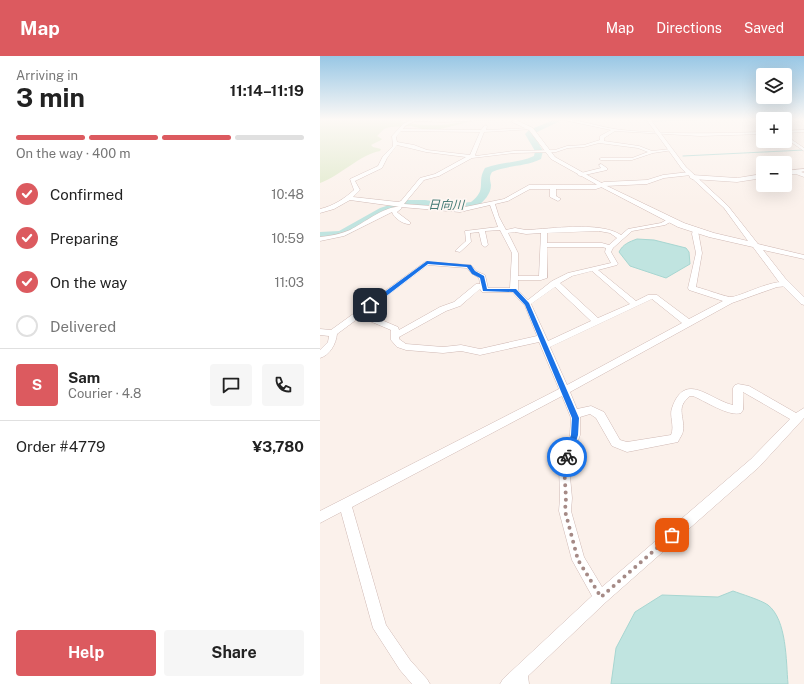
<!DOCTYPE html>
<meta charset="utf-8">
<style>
:root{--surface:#fff;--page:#f6f6f6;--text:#222;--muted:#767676;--line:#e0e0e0;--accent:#dc5a5f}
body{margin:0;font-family:"Public Sans","Noto Sans JP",sans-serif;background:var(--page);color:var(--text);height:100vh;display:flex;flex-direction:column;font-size:15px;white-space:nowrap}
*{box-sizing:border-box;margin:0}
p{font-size:13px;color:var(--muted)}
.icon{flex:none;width:22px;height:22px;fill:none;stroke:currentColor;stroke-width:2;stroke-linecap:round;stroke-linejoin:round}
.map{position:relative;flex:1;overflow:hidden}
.sheet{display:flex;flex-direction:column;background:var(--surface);width:320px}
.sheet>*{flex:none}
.tools{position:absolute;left:436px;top:12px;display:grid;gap:8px}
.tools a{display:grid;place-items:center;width:36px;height:36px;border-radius:4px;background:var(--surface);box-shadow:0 4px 16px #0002;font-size:20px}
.pin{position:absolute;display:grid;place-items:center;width:34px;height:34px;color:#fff;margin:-17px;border-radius:8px;box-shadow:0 2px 6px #0006}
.courier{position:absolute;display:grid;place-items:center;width:40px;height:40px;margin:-20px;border:3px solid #1a73e8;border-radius:50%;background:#fff;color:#222;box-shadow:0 1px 5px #0007}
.overview em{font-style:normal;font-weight:700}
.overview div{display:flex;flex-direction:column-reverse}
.overview{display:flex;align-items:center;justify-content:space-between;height:68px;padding:0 16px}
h1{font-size:26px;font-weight:700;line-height:30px}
.bar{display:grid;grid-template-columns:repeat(4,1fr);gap:6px 4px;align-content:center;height:48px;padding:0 16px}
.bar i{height:5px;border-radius:3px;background:var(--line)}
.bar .on{background:var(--accent)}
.bar p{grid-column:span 4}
.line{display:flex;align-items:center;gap:10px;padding:0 16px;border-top:1px solid var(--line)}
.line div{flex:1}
.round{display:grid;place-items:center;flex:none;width:42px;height:42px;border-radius:4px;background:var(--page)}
ol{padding:0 16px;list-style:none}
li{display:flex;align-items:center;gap:12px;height:44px}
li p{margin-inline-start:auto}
li .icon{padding:4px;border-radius:50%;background:var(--accent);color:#fff;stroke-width:4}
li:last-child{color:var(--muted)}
li i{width:22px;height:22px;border:2px solid var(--line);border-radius:50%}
.primary-button{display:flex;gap:8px;margin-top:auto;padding:8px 16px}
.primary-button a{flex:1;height:46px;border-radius:4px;background:var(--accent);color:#fff;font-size:16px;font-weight:700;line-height:46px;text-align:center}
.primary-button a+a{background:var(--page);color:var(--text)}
header{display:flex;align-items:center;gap:24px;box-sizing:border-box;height:56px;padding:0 20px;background:var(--accent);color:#fff}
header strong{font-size:19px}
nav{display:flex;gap:22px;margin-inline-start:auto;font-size:14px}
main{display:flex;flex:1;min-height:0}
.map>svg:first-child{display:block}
.green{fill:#dfe9ca}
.water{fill:#c0e4e0;stroke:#a7d6d1}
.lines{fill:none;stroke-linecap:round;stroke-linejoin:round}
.stream{stroke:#a7d6d1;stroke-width:1}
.river{fill:#c0e4e0;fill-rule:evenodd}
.minor-casing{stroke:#d0b9b4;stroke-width:1}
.tertiary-casing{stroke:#d0b9b4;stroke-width:1}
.minor{fill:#fff;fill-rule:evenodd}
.tertiary{fill:#fff;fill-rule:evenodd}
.route{fill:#1a73e8}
.done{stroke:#a58a86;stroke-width:4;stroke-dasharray:0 7.2}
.labels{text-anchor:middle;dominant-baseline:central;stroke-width:3.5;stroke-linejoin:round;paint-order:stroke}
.far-water-label{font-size:12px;font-style:italic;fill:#437974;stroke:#fef6f2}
</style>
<header>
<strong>Map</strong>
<nav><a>Map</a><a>Directions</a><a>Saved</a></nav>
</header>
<main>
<section class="sheet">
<div class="overview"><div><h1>3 min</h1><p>Arriving in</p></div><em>11:14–11:19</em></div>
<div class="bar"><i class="on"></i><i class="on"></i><i class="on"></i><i></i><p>On the way · 400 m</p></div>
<ol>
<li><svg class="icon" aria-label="check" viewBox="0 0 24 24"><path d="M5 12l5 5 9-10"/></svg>Confirmed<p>10:48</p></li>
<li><svg class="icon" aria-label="check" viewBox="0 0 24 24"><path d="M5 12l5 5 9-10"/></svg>Preparing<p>10:59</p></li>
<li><svg class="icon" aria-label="check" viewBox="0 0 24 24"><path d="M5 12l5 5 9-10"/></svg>On the way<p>11:03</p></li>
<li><i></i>Delivered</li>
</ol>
<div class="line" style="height:72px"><b class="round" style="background:var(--accent);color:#fff">S</b><div><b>Sam</b><p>Courier · 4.8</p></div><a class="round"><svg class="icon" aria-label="chat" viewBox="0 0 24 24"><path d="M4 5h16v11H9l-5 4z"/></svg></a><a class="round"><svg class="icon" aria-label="phone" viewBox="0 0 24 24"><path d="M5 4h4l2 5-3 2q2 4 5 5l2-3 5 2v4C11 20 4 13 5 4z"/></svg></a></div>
<div class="line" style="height:52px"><div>Order #4779</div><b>¥3,780</b></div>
<div class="primary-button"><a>Help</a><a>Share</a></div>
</section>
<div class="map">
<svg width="484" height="628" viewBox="0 0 484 628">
<rect width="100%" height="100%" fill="#fbf1eb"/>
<path class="green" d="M 0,63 L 82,63 L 81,65 L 83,66 C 103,71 127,70 147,65 L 148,66 L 117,74 L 106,74 L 91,70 L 70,71 L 64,73 L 57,80 L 62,83 L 61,84 L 51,89 L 53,91 L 61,93 L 60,95 C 41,98 20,120 0,127 Z"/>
<g class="water">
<path d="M 317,183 L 334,184 L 366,192 L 369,196 L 370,208 L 346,222 L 310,210 L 299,196 C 303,188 309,186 317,183 Z"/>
<path d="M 413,535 C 421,538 441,544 448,549 C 467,564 466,605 468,628 L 291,628 L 296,592 L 315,556 L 342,539 L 398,541 Z"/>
</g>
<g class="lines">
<g class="stream">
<polyline points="334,65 403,63"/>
<polyline points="363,100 484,94"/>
</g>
<path class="river" d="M 236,63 L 244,63 L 213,78 L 223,95 L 221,103 C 205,111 187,109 172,116 C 169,121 170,123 171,129 C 171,138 164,145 157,151 L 133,154 L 105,150 L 86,150 L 66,156 L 27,179 L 15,182 L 0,182 L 0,176 L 19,175 L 60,152 L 85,144 L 105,144 L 133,148 L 151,146 C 168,133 156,127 165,112 C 181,106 199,107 214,100 L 215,95 L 205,78 L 209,74 Z"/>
<defs>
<g id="minor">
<path d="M 93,63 L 190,63 L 124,66 L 95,65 L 85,70 L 83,73 L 161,74 L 165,69 L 167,70 L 166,74 L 211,72 L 213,73 L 164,76 L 155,99 L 156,100 L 194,95 L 235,94 L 247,90 L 264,89 L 280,84 L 280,80 L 291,74 L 239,63 C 261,63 281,72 302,74 C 349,79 396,77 443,76 L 443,78 L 380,80 L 295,75 L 284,82 L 284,85 L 319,90 L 332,95 L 351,93 L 353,94 L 333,97 L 312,104 L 281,104 L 279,103 L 281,102 L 312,102 L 328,96 L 318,92 L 279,87 L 264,91 L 248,92 L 236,96 L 194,97 L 152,102 L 119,120 L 104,124 L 84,148 L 140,152 L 184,143 L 209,129 L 275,129 L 284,126 L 327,124 L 343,119 L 369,116 L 372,118 L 371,119 L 344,122 L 327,128 L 285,130 L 276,133 L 236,133 L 236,140 L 241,143 L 238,145 L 230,141 L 230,133 L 210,133 L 188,145 L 175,148 L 179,161 L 186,174 L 195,172 L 206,174 C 231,173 280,165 301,179 L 308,173 L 341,167 L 348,163 L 352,163 L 352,165 L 345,169 L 312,175 L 293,192 L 291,196 L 298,208 L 297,209 L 278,214 L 316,245 L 328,239 L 337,239 L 369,263 L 403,245 L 369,234 L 368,232 L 376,197 L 372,178 L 373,174 L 378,175 L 382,197 L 376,231 C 382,232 408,242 412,241 C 424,239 459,220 469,228 L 468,230 L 457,231 L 412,247 L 250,336 L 257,353 L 271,350 L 284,356 L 300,384 L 307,386 L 351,379 C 355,370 349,360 352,352 C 365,314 390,344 413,349 L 413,332 L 415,329 L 418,328 L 429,330 L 476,357 L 484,352 L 484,362 L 439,411 L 286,546 L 208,620 L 209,628 L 180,628 L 183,623 L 272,540 L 252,504 L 239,455 L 240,442 L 239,410 L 250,379 L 251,362 L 242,340 L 32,451 L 66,569 L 90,604 L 107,623 L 110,628 L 92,628 L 80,614 L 53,572 L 21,456 L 0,467 L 0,455 L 239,333 L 219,286 L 160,299 L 141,295 L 123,297 L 86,294 L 77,291 L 71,284 L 71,274 L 40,261 L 17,278 C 16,288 10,299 0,302 L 0,294 L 8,286 L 9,280 L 0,279 L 0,273 L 11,274 L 105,206 L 151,209 L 156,215 L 165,219 L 168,232 L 190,232 L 192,197 L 180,174 L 165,175 L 168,189 L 165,191 L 162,189 L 159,176 L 150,177 L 151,186 L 140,196 L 135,195 L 146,185 L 145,175 L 178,171 L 170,149 L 140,156 L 81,151 L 82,152 L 77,156 L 78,157 L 90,166 L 90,168 C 84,169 74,162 72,156 L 24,180 L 0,185 L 0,181 C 11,180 20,178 30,174 C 44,167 66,149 81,151 L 30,144 L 14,153 L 0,157 L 0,153 C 13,150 24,143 34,134 L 30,123 L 58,110 L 63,100 L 73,90 L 72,80 L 83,68 ZM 81,75 L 160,76 L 150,99 L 107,94 L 94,89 L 77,86 L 76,81 ZM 77,89 L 106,96 L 146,101 L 115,118 L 100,122 L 81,145 L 78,146 L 33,141 L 40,134 L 35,125 L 62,112 L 67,102 ZM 279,175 L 290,177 L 297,182 L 289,189 L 282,187 L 227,187 L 227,177 ZM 195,176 L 206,178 L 221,177 L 219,220 L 198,220 L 198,197 L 188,177 ZM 227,191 L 282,191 L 286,192 L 285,196 L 291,207 L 248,217 L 232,225 L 208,244 L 198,234 L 198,224 L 221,224 L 227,222 ZM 108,209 L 147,212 L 151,217 L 159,222 L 160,228 L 156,228 L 134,246 L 120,251 L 79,274 L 78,271 L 45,257 ZM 272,215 L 310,248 L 278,262 L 240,227 L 252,220 ZM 235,231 L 271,265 L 228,285 L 211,248 ZM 160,233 L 162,236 L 192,236 L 205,250 L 217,280 L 160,293 L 141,289 L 123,291 L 86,288 L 79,283 L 79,281 L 126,255 L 140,250 ZM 332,243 L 362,267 L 247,329 L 230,291 ZM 423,336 L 470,363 L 431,403 L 282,531 L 264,501 L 251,455 L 252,442 L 249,410 L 260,379 L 260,361 L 270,358 L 276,362 L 292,390 L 307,396 L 358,386 C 359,383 363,378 363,375 C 365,360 355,352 370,340 L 373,340 C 385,345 409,361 421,357 L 423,354 Z"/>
<polygon points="440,63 445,63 443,64"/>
<polygon points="484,74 484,76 465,77 465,75"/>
<polygon points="465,79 484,92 484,95 465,82"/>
<polygon points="281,108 287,112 287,114 260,120 257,118 281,112 279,109"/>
<polygon points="484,113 484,115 481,116 484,117 484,121 476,118 465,119 465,115"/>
<polygon points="443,118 443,122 417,126 372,123 369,121 372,119 417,122"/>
</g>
<polygon id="tertiary" points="193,63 197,63 198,65 213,72 235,101 287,130 364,167 394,177 428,185 404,152 362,113 326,63 330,63 366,111 408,150 438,188 484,199 484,203 443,194 465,222 484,241 484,249 481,248 459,226 433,191 389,181 358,171 283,132 231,103 209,74 192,66"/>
</defs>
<use href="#minor" class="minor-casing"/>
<use href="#tertiary" class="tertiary-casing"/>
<use href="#minor" class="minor"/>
<use href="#tertiary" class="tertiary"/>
</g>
<linearGradient id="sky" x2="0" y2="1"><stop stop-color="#98c7e5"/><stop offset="0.42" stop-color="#fdf9f6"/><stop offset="1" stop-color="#fdf9f6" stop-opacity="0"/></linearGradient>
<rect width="484" height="151" fill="url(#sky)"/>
<polygon class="route" points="107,205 151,209 155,215 164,220 167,233 196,233 209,247 259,362 258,379 250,404 247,405 243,401 251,379 252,362 205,249 193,236 163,235 160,222 152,218 147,211 108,208 52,251 48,251 48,248"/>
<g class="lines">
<polyline class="done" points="247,401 244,410 246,442 245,455 258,504 281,541 352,479"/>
</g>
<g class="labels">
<g class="far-water-label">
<text transform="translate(126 149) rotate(1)">日向川</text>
</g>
</g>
</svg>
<div class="tools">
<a><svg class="icon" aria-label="layers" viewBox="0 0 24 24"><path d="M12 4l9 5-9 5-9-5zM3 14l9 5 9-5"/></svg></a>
<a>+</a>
<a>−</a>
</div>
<div class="pin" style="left:352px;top:479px;background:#ea580c"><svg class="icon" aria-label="bag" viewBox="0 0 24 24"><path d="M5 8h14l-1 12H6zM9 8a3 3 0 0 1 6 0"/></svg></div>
<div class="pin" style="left:50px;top:249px;background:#1f2937"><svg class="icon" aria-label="home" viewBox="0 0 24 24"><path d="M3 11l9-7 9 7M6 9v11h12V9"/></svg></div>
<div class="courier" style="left:247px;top:401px"><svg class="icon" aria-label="bike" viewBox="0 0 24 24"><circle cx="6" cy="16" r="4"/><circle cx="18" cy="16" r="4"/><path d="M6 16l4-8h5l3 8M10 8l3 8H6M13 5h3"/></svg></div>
</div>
</main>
